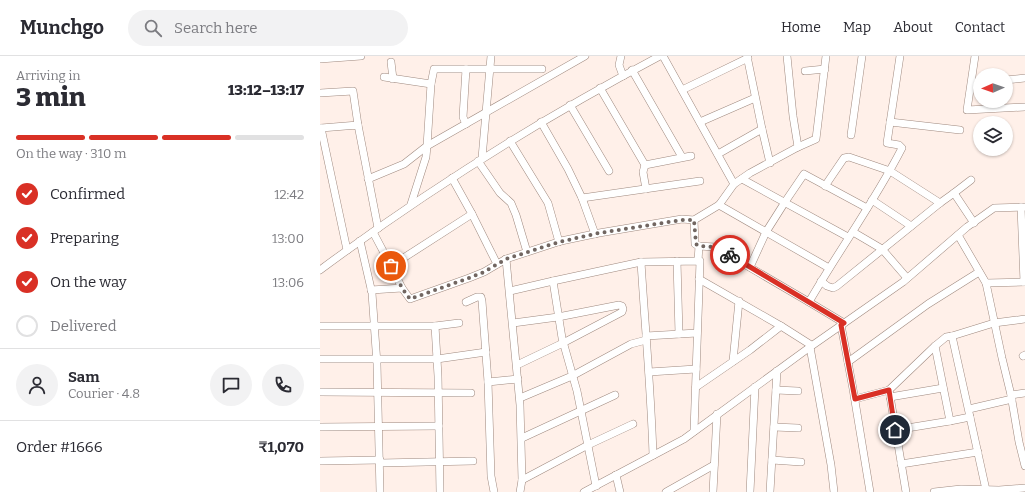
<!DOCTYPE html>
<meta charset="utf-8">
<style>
:root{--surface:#fff;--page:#f2f2f3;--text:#2b2b33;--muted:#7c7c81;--line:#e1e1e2;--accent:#d93025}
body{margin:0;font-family:Bitter,serif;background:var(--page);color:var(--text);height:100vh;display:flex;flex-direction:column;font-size:15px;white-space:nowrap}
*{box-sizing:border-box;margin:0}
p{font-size:13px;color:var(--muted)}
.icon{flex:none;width:22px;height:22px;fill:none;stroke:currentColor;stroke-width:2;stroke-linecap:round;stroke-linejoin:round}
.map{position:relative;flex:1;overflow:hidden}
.sheet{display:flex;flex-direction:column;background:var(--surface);width:320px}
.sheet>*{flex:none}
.needle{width:26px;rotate:268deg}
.tools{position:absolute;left:653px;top:12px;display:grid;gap:8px}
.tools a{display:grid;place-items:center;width:40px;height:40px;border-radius:50%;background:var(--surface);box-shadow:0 1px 3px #0004;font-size:20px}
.pin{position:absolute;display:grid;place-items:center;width:34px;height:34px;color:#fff;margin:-17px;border:2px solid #fff;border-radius:50%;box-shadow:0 1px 4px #0007}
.courier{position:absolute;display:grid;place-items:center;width:40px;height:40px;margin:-20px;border:3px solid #d93025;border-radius:50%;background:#fff;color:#222;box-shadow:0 1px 5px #0007}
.headline em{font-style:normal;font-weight:800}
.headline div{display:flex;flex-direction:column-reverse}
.headline{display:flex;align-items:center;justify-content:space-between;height:68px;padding:0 16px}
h1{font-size:26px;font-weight:800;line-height:30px}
.bar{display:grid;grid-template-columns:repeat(4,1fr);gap:6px 4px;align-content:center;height:48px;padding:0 16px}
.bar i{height:5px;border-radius:3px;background:var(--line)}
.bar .current{background:var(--accent)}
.bar p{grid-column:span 4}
.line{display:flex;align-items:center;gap:10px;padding:0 16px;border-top:1px solid var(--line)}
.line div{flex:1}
.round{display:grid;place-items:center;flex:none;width:42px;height:42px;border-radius:21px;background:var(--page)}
ol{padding:0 16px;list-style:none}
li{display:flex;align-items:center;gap:12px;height:44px}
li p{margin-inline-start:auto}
li .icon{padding:4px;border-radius:50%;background:var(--accent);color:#fff;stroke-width:4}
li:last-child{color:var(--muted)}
li i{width:22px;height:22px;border:2px solid var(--line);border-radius:50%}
header{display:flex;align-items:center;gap:24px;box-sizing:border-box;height:56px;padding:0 20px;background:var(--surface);border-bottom:1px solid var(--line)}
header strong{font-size:19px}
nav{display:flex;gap:22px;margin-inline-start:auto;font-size:14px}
.search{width:280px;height:36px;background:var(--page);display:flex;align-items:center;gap:10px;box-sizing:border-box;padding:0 14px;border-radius:22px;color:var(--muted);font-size:15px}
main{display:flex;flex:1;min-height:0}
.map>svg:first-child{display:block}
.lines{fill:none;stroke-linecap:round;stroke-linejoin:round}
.minor-casing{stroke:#9f897f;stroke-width:8}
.minor{stroke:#fff;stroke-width:7}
.done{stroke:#716661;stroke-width:4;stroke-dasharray:0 7.2}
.route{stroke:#d93025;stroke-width:5}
</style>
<header>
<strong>Munchgo</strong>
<div class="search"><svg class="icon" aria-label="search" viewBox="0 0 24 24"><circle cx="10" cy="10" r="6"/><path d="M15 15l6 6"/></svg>Search here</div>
<nav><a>Home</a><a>Map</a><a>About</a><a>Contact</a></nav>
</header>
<main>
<section class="sheet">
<div class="headline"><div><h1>3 min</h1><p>Arriving in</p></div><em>13:12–13:17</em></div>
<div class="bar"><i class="current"></i><i class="current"></i><i class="current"></i><i></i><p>On the way · 310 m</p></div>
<ol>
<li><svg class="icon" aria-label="check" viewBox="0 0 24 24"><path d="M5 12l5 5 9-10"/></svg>Confirmed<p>12:42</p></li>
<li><svg class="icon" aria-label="check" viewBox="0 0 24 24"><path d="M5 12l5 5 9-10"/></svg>Preparing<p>13:00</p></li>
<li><svg class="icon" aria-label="check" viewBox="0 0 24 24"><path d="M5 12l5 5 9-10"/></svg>On the way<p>13:06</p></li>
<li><i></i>Delivered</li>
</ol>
<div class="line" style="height:72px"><a class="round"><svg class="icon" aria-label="person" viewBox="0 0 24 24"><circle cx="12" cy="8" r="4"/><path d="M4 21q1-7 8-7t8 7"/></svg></a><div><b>Sam</b><p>Courier · 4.8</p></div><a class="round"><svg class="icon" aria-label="chat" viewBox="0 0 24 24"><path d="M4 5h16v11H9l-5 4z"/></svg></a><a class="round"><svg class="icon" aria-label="phone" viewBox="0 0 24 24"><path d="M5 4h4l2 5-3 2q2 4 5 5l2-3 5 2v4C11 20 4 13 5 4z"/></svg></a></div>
<div class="line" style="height:52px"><div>Order #1666</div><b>₹1,070</b></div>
</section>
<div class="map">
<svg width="705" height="436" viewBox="0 0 705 436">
<rect width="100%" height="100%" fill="#fff0e9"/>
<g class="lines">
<defs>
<g id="minor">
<polyline points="301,0 299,9 303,20"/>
<polyline points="343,0 414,128"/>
<polyline points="427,0 442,73"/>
<polyline points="655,0 647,54 705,51"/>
<polyline points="0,3 41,0"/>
<polyline points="71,6 73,23"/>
<polyline points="312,14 362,101"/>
<polyline points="485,15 505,13"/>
<polyline points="64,21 111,28"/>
<polyline points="686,24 705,22"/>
<polyline points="280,32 325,109 371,100"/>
<polyline points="362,34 428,2"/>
<polyline points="0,37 33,35 38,69"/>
<polyline points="250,49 289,115"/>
<polyline points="221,66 248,113 262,142 275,178"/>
<polyline points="380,66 435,42"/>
<polyline points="570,66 640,74"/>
<polyline points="146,68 143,61 146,13"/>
<polyline points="0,72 1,72 27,194"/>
<polyline points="1,72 38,69 58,172"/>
<polyline points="531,79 542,0"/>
<polyline points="190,85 228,147 239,186"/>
<polyline points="478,91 496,83 506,0"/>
<polyline points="398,98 442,73 450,107"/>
<polyline points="162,102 171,0"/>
<polyline points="158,105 180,137 191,147 196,159 207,196"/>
<polyline points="325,109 323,116 326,133"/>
<polyline points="48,123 84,108 107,90 111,28 114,13 222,13"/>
<polyline points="422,123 528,181"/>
<polyline points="505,130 524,102 529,101 570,115 620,147"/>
<polyline points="634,137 651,124"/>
<polyline points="262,142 380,125"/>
<polyline points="552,144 591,170"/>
<polyline points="91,148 106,101 107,90 265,0"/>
<polyline points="399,149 414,128 430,117 478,91 473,60 467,0"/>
<polyline points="701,151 704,226"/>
<polyline points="152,158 177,208"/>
<polyline points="374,164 399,149 509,212"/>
<polyline points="53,176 71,210 152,158 132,122"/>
<polyline points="533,176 562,193 587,222"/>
<polyline points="638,179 666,227 682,302 691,339 699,386 705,410"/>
<polyline points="40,185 52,237 57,308 60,436"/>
<polyline points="186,203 200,349 202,424"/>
<polyline points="357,205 359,278"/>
<polyline points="378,205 379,190 395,191 489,246 524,267"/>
<path d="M 321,206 C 325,270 331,335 333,399"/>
<polyline points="71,210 82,232"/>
<polyline points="430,211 446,176 465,146 484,118 547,152"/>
<path d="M 0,214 C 108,134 221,63 340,0"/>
<polyline points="379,223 461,270 491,289"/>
<polyline points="233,225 321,206 380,205 374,375"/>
<polyline points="501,225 507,230 513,232 517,230 620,147 634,137 654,167"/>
<polyline points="666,227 705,226"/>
<polyline points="51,234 82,232 90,243 149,222 164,216 186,203 241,185 279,177 362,163 374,164 375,188 379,190"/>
<polyline points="190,235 233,225 242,282 257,335 276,430"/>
<polyline points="146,246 157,241 161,241 162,245 168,326 171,420 174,436"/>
<path d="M 489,246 C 519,194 555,145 582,92 L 579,89 L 567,87 L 580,0"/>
<polyline points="193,267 238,261 299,249 302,250 303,253 302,256 243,287 197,309"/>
<polyline points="521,269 533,333 550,436"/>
<polyline points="0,270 115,270 139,267"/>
<polyline points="115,270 118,320 120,436"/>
<polyline points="326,280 377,277"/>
<polyline points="632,280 650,361"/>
<polyline points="490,291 511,409 514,436"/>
<polyline points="703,300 705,299"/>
<polyline points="0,303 117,303 166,296"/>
<polyline points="413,305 419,245"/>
<polyline points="528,306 608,248 659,216"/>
<polyline points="329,316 376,313"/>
<polyline points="168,326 198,323"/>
<polyline points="376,331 430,294 461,270"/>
<polyline points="456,334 478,335"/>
<polyline points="569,334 615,290"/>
<polyline points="0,336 151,337"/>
<polyline points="691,339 705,337"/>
<polyline points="570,341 623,332"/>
<polyline points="200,342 252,320 311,288 326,284"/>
<polyline points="535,343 569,334 586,436"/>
<polyline points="649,353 692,343"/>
<polyline points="630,365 650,361 666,434"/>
<polyline points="0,371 119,370"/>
<polyline points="454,371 478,372"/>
<polyline points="575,374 630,365 615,290 626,281 632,280 674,267 705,263"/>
<polyline points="202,382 295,339"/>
<polyline points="452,404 481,406"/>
<polyline points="0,405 60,404"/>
<polyline points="60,407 153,405"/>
<polyline points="581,408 658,396"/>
<polyline points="296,419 300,436"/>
<polyline points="200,436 202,424 268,389 313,368"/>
<polyline points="264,436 364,383 490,291 583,226 647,171 674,152 705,151"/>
<polyline points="346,436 394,409"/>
<polyline points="393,436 397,358"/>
<polyline points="430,436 435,331"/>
<polyline points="450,436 457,315"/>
<polyline points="614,436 641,433 679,434 705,432"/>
</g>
</defs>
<use href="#minor" class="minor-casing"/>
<use href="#minor" class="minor"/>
</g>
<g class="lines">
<polyline class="done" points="71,210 82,232 90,243 149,222 164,216 186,203 239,186 279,177 362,164 374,164 376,188 379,190 395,191 410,199"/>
<polyline class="route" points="410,199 524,267 521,269 535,343 569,334 575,374"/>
</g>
</svg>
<div class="tools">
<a><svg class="needle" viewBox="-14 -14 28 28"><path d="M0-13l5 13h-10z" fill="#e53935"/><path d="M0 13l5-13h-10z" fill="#7c7c81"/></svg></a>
<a><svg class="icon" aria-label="layers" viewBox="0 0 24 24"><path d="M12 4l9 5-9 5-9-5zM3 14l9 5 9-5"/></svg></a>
</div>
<div class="pin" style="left:71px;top:210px;background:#ea580c"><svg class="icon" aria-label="bag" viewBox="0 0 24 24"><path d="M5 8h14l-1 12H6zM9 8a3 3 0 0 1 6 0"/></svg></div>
<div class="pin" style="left:575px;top:374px;background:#1f2937"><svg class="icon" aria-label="home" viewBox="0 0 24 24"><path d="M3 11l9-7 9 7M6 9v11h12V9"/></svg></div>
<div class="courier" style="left:410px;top:199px"><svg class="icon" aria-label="bike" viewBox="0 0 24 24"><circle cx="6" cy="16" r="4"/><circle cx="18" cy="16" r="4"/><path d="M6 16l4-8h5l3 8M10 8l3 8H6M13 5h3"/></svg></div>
</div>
</main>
